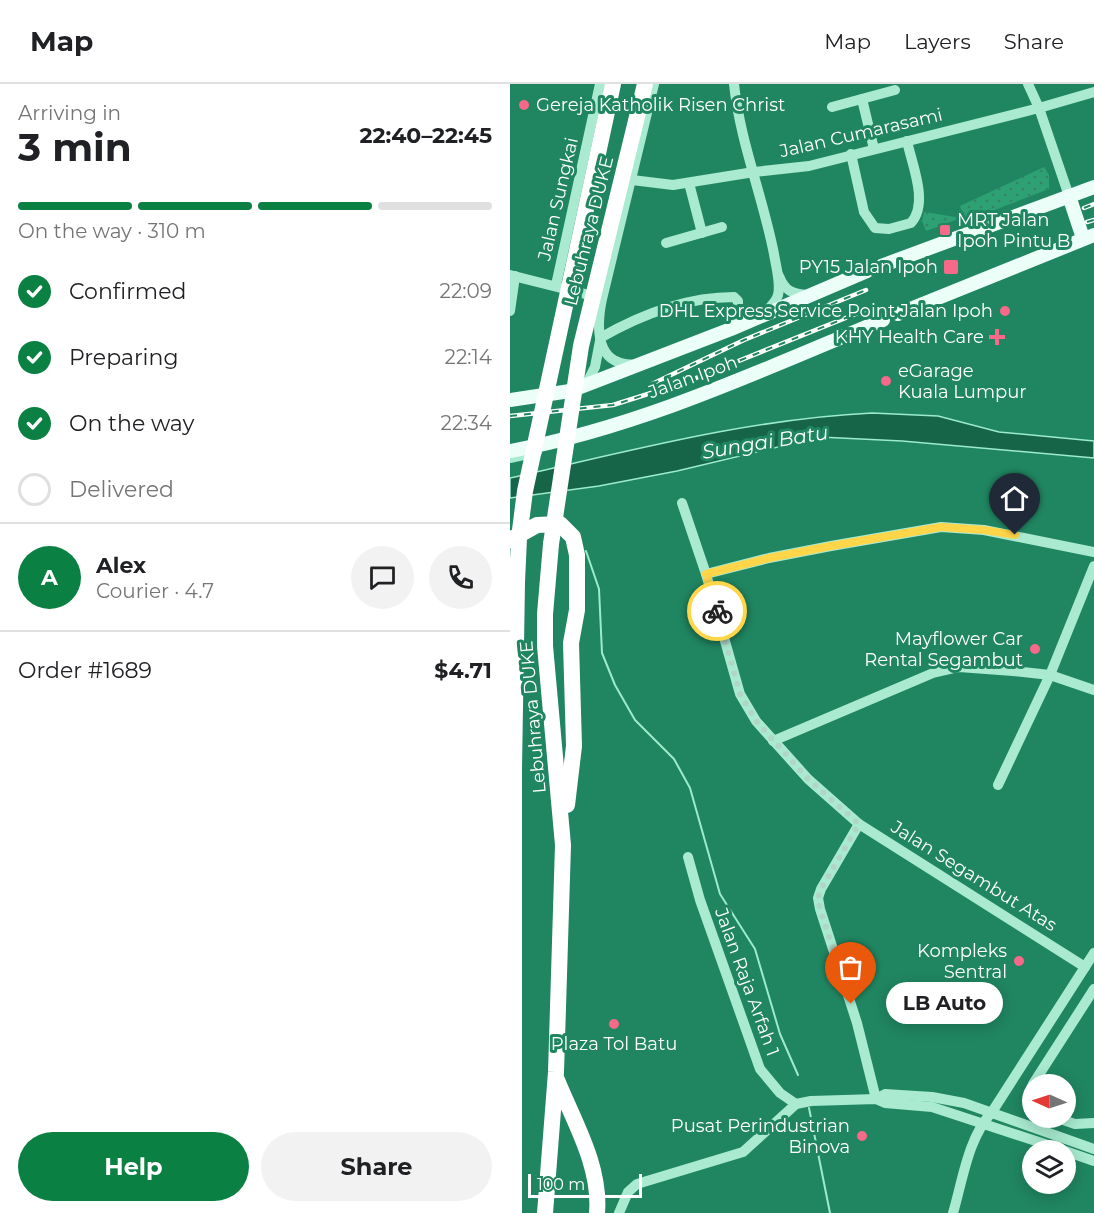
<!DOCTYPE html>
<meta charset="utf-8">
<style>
:root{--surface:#fff;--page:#f2f2f2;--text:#202124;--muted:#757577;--line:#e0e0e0;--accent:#0b8043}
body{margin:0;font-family:Montserrat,sans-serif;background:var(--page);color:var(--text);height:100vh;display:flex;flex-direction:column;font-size:22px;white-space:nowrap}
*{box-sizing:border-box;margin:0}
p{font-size:20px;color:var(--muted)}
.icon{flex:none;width:33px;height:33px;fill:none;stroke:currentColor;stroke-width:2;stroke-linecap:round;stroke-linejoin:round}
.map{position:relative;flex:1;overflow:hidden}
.drawer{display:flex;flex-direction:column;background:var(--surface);width:510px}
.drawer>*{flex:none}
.needle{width:39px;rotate:273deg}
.fabs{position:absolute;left:512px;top:990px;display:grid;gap:12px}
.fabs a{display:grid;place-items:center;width:54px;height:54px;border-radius:50%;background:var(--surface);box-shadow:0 3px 15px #0003;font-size:30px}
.scale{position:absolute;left:18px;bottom:15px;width:114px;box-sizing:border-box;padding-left:6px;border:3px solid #fff;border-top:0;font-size:16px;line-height:21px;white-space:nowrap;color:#fff;-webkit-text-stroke:4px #208661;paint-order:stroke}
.pin{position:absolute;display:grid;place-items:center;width:51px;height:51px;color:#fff;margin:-62px -26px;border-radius:50% 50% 50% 0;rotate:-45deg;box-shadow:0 0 6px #0007}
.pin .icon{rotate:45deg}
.courier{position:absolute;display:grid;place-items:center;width:60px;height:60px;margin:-30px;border:4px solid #ffd54a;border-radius:50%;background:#fff;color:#222;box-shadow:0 2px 8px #0007}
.bubble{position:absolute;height:42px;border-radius:21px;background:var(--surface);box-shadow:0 3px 15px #0003;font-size:20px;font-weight:700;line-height:42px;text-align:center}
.head em{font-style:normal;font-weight:700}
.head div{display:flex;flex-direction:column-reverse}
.head{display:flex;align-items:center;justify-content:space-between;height:102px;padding:0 18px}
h1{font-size:39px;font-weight:700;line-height:45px}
.bar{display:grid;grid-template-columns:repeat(4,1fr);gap:9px 6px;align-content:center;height:72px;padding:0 18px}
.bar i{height:8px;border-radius:4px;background:var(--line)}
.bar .active{background:var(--accent)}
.bar p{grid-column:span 4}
.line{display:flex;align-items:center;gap:15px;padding:0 18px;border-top:2px solid var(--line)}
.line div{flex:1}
.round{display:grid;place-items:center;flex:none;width:63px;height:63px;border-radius:32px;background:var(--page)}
ol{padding:0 18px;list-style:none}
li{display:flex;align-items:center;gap:18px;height:66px}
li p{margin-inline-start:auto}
li .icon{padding:6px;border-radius:50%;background:var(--accent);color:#fff;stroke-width:4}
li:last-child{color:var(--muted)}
li i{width:33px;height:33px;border:3px solid var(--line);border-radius:50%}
.action{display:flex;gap:12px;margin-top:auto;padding:12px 18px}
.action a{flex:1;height:69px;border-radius:36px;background:var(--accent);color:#fff;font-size:24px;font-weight:700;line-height:69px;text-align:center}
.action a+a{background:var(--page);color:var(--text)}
header{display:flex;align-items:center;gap:36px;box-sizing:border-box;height:84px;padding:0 30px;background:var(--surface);border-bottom:2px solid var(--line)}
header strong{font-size:28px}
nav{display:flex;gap:33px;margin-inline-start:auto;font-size:21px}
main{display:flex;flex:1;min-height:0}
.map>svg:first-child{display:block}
.green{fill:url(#green-dots)}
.water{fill:#166549;stroke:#9cebcc;stroke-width:1.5}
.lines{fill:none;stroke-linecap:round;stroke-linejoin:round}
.stream{stroke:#9cebcc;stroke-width:2}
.minor{stroke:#a9ead1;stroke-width:10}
.major{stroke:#ecfef8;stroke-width:14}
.highway{stroke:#fff;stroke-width:16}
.rail-casing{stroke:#fff;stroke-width:4.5}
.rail{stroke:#208661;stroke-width:2;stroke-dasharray:7;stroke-linecap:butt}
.highway-bridge{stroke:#fff;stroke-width:16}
.done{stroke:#b1d5c8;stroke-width:6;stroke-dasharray:0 10.8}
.route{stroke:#ffd54a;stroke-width:8}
.poi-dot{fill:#f76988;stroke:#208661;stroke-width:2}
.labels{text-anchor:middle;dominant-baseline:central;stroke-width:6;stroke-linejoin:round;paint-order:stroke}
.poi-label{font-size:18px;fill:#fff;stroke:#208661;text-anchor:end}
.street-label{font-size:18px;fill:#fff;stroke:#208661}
.water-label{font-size:20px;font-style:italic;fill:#fff;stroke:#208661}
</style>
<header>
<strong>Map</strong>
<nav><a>Map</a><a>Layers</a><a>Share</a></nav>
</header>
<main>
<section class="drawer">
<div class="head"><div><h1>3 min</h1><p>Arriving in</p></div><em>22:40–22:45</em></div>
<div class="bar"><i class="active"></i><i class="active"></i><i class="active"></i><i></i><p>On the way · 310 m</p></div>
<ol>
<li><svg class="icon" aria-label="check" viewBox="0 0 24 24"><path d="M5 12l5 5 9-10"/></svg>Confirmed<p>22:09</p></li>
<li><svg class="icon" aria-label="check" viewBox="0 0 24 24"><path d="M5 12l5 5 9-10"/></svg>Preparing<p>22:14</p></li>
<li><svg class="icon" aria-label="check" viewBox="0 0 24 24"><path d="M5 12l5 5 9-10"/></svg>On the way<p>22:34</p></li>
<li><i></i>Delivered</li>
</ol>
<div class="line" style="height:108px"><b class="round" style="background:var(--accent);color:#fff">A</b><div><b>Alex</b><p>Courier · 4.7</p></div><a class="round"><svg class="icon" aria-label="chat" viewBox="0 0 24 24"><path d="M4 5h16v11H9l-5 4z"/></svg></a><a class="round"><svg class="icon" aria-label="phone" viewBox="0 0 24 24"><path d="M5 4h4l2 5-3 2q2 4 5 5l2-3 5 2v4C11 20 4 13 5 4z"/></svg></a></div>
<div class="line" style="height:78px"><div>Order #1689</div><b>$4.71</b></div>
<div class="action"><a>Help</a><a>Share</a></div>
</section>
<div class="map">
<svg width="584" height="1129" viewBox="0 0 584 1129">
<defs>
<pattern id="green-dots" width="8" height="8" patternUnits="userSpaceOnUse" patternTransform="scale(1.5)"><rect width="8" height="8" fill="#2da074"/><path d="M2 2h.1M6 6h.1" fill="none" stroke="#388366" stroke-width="1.8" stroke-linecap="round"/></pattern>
</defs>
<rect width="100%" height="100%" fill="#208661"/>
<g class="green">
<polygon points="534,83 539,91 539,105 464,134 454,134 450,122"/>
<polygon points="414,128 415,128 451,134 416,147 412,137"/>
</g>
<path class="water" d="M 362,329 L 428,332 L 489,348 L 584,357 L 584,374 L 392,357 L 310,353 L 167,387 L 89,402 L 0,414 L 0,394 C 119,367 239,335 362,329 Z"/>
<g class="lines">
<g class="stream">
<polyline points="76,467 89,505 92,569 105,601 125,636 164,675 180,704 210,810 245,865 270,950 288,991"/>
<polyline points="299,1024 320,1129"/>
</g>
<g class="minor">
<path d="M 224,0 C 230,58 253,113 264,170 C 266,183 271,199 268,211 C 266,219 259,224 254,229"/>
<polyline points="518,0 529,24 559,112"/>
<polyline points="352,15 364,65"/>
<polyline points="322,23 385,6"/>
<path d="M 341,70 L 354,128 L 365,144 L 379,145 L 401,139 C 419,119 402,81 397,57"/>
<polyline points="122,96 163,101 244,88 299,82 529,24 584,8"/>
<polyline points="179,99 192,149"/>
<polyline points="156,159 212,143"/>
<polyline points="0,191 87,213"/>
<path d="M 269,192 C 275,207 282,210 298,211"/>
<polyline points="46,201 90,0"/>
<polyline points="0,227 5,192"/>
<path d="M 90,254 C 130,231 177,213 224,213 L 228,217 L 228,232 L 221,245"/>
<path d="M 127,281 C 121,280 114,281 108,278 C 84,269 88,234 92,215 L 144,0"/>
<polyline points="76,301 85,283 90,257"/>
<polyline points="0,374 27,368"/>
<polyline points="172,419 196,490 230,610 246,637 298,695 349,740 575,883"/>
<polyline points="196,490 259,474 321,462 431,443 474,446 584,468"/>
<polyline points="263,657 423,589 449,583 503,587 540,591 584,606"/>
<polyline points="488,701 540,591 584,482"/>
<polyline points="349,740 311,805 308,814 310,825 347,939 366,1015"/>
<polyline points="178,773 190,816 250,985 270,1009 286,1020"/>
<polyline points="523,1000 584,905"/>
<polyline points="522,1002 519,1011 522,1018"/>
<polyline points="366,1015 375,1010 422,1013 454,1019 584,1065"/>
<polyline points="547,1034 565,1040 584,1039"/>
<polyline points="555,1067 584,1077"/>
<polyline points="109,1129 118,1108 127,1100 233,1068 286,1020 301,1017 366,1015 375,1019 422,1023 553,1066"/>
<path d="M 443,1129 C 453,1095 458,1054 482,1028 L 584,869"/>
</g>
<g class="major">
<polyline points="559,112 573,154"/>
<polyline points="371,182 584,103"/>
<polyline points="388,230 584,151"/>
<polyline points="0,316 60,307 76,301 221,245 357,187"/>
<path d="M 0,367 C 130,343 252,286 373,236"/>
</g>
<g class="highway">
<polyline points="0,456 27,441 50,440 63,453 67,471 67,526 61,559 64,662 57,721"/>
<path d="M 47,996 C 64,1038 91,1082 87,1129"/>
<polyline points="4,1129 4,685 7,498"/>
<polyline points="35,1129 46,988 53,761 35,562 35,530 41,460"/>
</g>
<defs>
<g id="rail">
<polyline points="574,124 584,120"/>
<polyline points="577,138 584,136"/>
<polyline points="142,300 234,256 356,206"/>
<polyline points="0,332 103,321 176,298 363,223"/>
</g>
</defs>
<use href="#rail" class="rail-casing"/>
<use href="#rail" class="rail"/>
<g class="highway-bridge">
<polyline points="41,460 71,262 135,0"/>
<polyline points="7,498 9,454 15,407 103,0"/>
</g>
</g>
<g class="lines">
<polyline class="done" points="207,527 230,610 246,637 298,695 349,740 311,805 308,814 310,825 341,920"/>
<polyline class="route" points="207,527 196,490 259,474 321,462 431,443 474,446 505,451"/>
</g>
<g class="poi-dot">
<circle cx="14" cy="21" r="6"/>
<rect x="429" y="140" width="12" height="12" rx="3"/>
<rect x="433" y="175" width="16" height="16" rx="3"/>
<circle cx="495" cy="227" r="6"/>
<path d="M484 244h6v6h6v6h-6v6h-6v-6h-6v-6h6z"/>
<circle cx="376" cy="297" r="6"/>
<circle cx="525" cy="565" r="6"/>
<circle cx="509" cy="877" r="6"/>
<circle cx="104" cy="940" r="6"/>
<circle cx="352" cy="1052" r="6"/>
</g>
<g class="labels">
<g class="poi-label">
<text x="26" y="21" text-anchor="start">Gereja Katholik Risen Christ</text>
<text x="447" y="136" text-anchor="start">MRT Jalan<tspan x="447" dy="21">Ipoh Pintu B</tspan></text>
<text x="428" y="183">PY15 Jalan Ipoh</text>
<text x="483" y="227">DHL Express Service Point Jalan Ipoh</text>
<text x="474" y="253">KHY Health Care</text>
<text x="388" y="287" text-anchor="start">eGarage<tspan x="388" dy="21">Kuala Lumpur</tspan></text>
<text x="513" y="555">Mayflower Car<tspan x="513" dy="21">Rental Segambut</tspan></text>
<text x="497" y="867">Kompleks<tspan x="497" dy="21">Sentral</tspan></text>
<text x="104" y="960" text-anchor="middle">Plaza Tol Batu</text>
<text x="340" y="1042">Pusat Perindustrian<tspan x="340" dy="21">Binova</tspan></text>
</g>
<g class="street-label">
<text transform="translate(351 49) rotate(-13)">Jalan Cumarasami</text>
<text transform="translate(48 115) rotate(-77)">Jalan Sungkai</text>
<text transform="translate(79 147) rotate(-76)">Lebuhraya DUKE</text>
<text transform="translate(183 293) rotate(-20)">Jalan Ipoh</text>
<text transform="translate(23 633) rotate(-95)">Lebuhraya DUKE</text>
<text transform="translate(464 792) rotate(32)">Jalan Segambut Atas</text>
<text transform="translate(237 898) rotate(70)">Jalan Raja Arfah 1</text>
</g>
<g class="water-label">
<text transform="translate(255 358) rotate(-9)">Sungai Batu</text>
</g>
</g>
</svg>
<div class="fabs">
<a><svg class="needle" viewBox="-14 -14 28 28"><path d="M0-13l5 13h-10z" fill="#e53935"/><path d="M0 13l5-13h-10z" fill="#757577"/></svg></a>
<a><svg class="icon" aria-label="layers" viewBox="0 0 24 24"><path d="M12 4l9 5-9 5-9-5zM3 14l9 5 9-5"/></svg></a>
</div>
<div class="scale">100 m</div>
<div class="pin" style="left:341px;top:920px;background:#ea580c"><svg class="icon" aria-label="bag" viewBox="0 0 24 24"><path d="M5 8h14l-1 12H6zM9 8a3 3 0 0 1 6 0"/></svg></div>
<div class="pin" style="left:505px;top:451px;background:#1f2937"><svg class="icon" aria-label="home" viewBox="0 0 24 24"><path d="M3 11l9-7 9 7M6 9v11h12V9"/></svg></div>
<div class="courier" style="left:207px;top:527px"><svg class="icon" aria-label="bike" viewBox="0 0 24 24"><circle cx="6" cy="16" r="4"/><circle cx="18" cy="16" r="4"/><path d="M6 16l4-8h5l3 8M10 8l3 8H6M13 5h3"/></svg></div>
<div class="bubble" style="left:376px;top:898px;width:117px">LB Auto</div>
</div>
</main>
